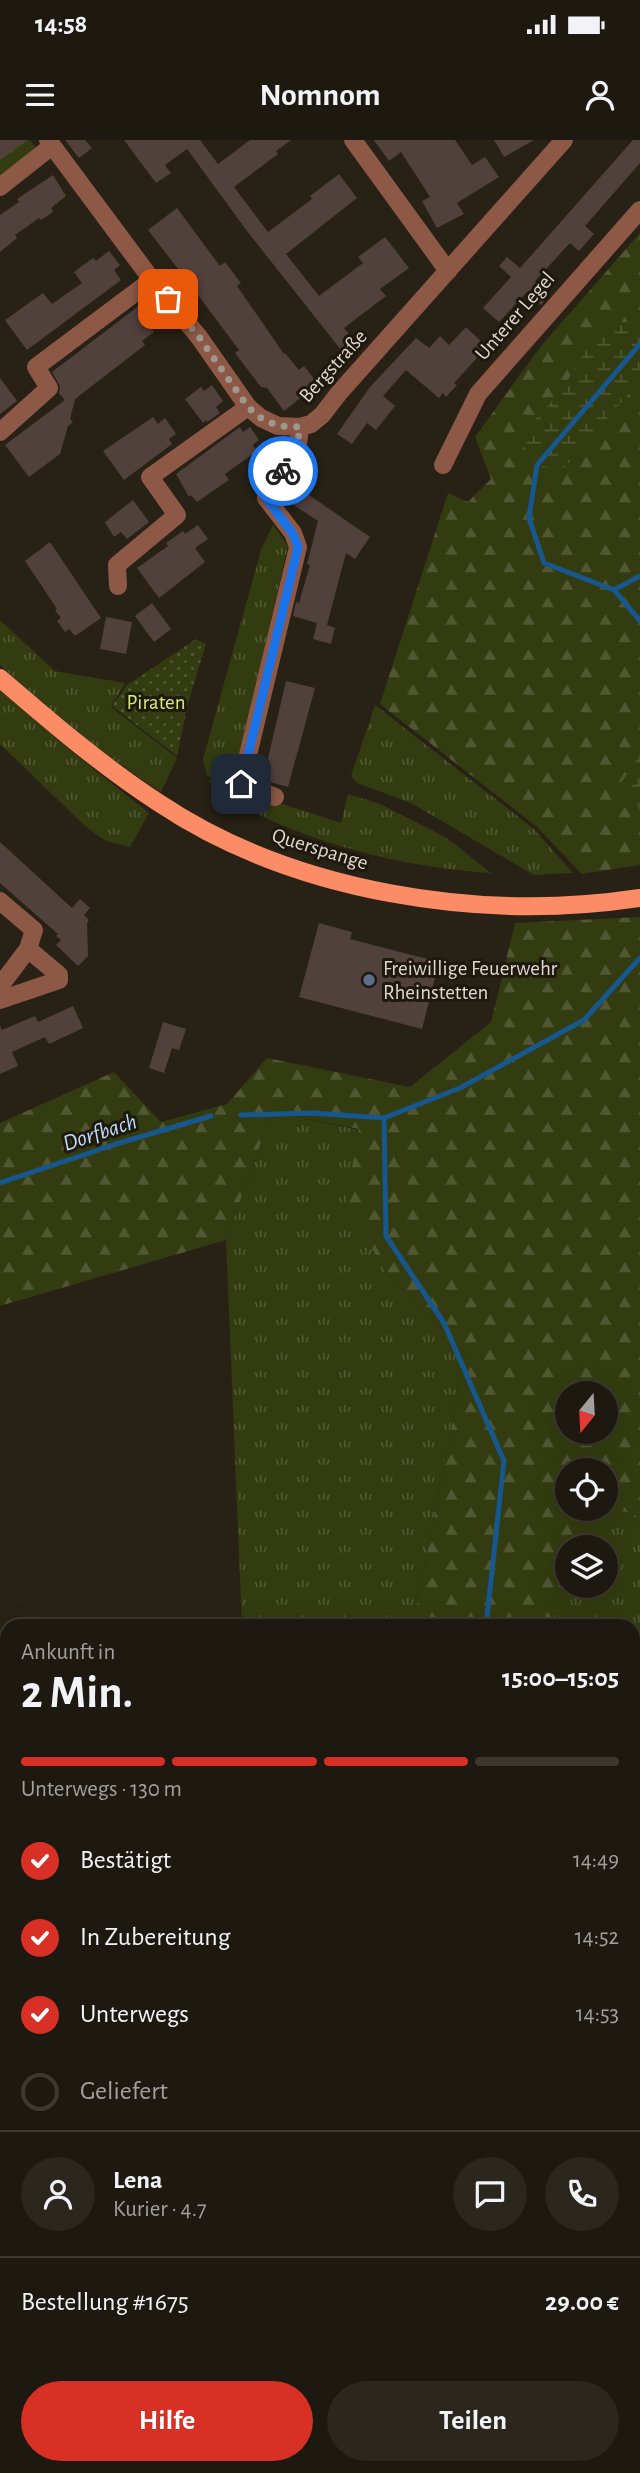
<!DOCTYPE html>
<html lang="de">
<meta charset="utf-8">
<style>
:root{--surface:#1e1910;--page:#2b261e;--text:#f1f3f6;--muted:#a1a09f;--line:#3c3830;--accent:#d93025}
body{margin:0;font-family:"Alegreya Sans",sans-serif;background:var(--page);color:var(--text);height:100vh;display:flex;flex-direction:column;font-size:26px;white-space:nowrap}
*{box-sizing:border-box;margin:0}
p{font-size:23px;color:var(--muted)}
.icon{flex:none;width:38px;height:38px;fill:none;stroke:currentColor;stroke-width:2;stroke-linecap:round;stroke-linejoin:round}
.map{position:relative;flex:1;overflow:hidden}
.sheet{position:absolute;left:0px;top:1479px;width:640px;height:856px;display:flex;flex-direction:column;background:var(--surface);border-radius:21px 21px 0 0;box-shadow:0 7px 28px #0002,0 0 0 2px var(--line)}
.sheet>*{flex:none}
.needle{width:46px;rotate:198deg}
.fabs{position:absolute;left:555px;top:1241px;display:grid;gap:14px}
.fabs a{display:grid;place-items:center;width:63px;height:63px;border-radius:50%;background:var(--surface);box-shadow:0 7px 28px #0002,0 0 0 2px var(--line);font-size:35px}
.pin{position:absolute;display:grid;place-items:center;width:60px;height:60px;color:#fff;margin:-30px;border-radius:14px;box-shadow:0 4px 10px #0006}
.courier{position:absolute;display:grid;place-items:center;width:70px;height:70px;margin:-35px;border:5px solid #1a73e8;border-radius:50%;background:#fff;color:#222;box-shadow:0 2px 9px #0007}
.summary em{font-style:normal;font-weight:600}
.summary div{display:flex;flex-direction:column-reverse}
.summary{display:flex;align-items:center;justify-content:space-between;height:119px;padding:0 21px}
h1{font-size:46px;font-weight:600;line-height:52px}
.bar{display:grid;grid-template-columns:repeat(4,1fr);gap:10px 7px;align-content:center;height:84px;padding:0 21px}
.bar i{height:9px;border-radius:5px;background:var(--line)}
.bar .current{background:var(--accent)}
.bar p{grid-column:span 4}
.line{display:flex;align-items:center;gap:18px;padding:0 21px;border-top:2px solid var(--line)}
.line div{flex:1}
.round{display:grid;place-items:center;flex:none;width:74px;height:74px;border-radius:37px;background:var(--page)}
ol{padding:0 21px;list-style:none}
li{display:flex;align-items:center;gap:21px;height:77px}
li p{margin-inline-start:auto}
li .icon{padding:7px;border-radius:50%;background:var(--accent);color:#fff;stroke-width:4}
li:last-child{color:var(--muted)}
li i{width:38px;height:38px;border:4px solid var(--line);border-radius:50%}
.action{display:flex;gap:14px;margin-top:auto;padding:14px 21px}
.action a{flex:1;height:80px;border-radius:42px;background:var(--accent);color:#fff;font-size:28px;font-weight:600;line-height:80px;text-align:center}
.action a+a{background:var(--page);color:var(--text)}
.status{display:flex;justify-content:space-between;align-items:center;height:49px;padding:0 35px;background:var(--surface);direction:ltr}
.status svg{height:19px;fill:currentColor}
header{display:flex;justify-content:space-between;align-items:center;height:91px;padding:0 21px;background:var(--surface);font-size:32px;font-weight:600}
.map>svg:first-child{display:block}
.grass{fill:url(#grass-tufts);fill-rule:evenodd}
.forest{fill:url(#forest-firs);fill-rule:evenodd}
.wetland{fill:url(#wetland-marsh)}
.park{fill:url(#park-dots)}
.water{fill:#175790}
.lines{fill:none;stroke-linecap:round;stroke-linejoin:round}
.stream{stroke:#175790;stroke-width:5}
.building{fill:#51413d}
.minor{stroke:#8e5846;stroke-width:18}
.major{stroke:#fb8c65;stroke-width:18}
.done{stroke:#9e988f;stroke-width:7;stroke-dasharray:0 12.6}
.route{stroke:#1a73e8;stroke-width:9}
.service-dot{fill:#5c6f8a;stroke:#1f180c;stroke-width:2.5}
.labels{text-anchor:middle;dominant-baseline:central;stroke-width:6;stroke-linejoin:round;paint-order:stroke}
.street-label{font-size:21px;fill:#ddd8d1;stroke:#1f180c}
.park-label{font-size:21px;fill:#d2ea79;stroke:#1f180c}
.poi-label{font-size:21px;fill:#ddd8d1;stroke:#1f180c;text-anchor:start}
.water-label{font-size:23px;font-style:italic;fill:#bedeff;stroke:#1f180c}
</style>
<div class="status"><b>14:58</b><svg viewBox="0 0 49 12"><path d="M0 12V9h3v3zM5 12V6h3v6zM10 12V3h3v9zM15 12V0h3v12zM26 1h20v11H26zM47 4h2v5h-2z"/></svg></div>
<header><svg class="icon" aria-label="menu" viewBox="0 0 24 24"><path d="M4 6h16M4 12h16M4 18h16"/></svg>Nomnom<svg class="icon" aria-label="person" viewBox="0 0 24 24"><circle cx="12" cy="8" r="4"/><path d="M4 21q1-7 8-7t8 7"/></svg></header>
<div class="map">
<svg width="640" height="2333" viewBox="0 0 640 2333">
<defs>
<pattern id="grass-tufts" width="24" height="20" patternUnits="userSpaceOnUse" patternTransform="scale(1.75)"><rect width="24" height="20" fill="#333c10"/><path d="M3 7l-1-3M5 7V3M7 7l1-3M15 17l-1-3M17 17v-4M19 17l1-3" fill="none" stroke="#505732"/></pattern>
<pattern id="forest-firs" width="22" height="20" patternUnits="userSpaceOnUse" patternTransform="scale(1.75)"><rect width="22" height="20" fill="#333c10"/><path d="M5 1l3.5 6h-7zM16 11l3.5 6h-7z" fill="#505732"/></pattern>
<pattern id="wetland-marsh" width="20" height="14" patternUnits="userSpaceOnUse" patternTransform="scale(1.75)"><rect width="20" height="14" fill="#333c10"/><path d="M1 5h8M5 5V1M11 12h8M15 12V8" fill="none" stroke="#505732"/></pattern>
<pattern id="park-dots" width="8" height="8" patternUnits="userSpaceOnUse" patternTransform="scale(1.75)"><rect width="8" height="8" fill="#333c10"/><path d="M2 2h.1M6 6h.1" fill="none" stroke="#505732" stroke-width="1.8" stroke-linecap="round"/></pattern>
</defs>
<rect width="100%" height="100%" fill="#282115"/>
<g class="grass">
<polygon points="0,0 30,0 40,13 0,44"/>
<polygon points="273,385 288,406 233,645 207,636 203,619 261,410"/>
<path d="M 0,480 L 55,531 L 125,543 L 111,567 L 177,618 L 161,652 C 101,613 52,573 0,525 Z"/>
<polygon points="0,549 65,606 149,673 130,707 106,701 85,686 0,604"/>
<polygon points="375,565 534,689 573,733 534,735 411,663 357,643 351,636"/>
<path d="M 206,639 L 341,683 L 348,654 L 380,664 L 447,698 L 491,733 C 409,728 307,704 236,662 C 226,656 216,646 206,639 Z"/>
<polygon points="272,972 360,990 385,1132 466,1213 413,1486 242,1486 226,1100"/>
<path d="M 623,1371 L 640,1377 L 640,2299 L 634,2298 L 634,1486 L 548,1486 L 568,1402 ZM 567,1407 L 606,1407 L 606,1446 L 567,1446 Z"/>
<polygon points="0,2189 7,2193 7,2328 501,2328 504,2333 0,2333"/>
</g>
<g class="forest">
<polygon points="640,93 640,725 582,734 537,687 380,564 448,353 468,362 491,339 475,297 541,206"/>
<path d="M 640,777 L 640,1377 L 623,1371 L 568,1402 L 548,1486 L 413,1486 L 466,1213 L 385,1132 L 346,1060 L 359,989 L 272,972 L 226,1100 L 0,1166 L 0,983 L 114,932 L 161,982 L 227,964 L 267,918 L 410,947 L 491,882 L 515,783 ZM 606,1253 L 606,1292 L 567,1292 L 567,1253 ZM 606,1330 L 606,1368 L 567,1368 L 567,1330 Z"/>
<polygon points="634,1789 640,1791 640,1860 634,1870"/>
<polygon points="634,2298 640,2299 640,2333 504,2333 501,2328 634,2328"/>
</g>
<g class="wetland">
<path d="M 626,182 L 640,186 L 640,241 L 565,327 C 535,331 533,319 518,297 L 559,254 L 602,185 Z"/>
<polygon points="640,615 640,670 620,644"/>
</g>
<polygon class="park" points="196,499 206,504 188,563 177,616 112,566 127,545"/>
<g class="water">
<polygon points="640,1590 640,1791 634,1789 634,1603"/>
<polygon points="634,1976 640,1979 640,2004 635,2016"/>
<polygon points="640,2142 640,2225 636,2225 634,2219 634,2150"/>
</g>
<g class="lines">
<g class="stream">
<polyline points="640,204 537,325 529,378 544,423 614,450 640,481"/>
<polyline points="614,450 640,436"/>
<polyline points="241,975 312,973 384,978 460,948 584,880 640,818"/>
<polyline points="384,978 386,1096 444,1183 504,1321 486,1486"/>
<polyline points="0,1043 116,1004 211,976"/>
<polyline points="565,2328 569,2333"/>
</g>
</g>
<g class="building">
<polygon points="0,0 28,0 0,20"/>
<polygon points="65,0 85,0 92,8 79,18"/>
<polygon points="124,0 200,0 218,24 250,0 291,0 276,11 278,14 234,47 268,92 312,59 310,56 339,34 357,58 286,114 319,156 363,123 358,117 385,97 409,128 380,149 386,156 344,188 354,200 341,210 247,91 187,9 165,25 171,33 156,43"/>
<polygon points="374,0 455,0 472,25 485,17 499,37 457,63 464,74 437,88 422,61 430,57 401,12 389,21"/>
<polygon points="494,0 534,0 504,17"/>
<polygon points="633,0 640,0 640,23 585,86 594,94 579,111 570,103 535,141 550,155 541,165 527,152 499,182 483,168 511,137 499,126 507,117 520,128"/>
<polygon points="53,35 66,56 51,68 53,72 41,80 39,78 15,95 17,98 0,112 0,75 19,62 17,59"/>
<polygon points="177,68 220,126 225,122 241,143 237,146 284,214 285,213 299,230 304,226 318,244 284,271 267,248 261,247 235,213 239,210 192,147 189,149 185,142 183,144 174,132 178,129 148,90"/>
<polygon points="109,111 120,125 114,130 121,140 27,210 5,180 43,153 52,164 82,143 74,132 93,118 96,121"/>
<polygon points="148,162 159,178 153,182 156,186 152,189 154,192 142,201 145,205 75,259 70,279 73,282 68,286 60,314 29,337 5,305 65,260 59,253 60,246 52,232 140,165 142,167"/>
<polygon points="466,187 487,207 454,243 457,245 446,257 443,253 439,258 406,230 383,256 395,266 376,290 367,283 352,304 337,294 370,247 416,198 429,208 440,196 449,205"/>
<polygon points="0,238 17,261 0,274"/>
<polygon points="212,245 223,261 216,267 220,273 207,282 206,280 203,283 185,259 201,247 204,251"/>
<polygon points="153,277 158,284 165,278 176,294 169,299 172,304 124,340 103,311"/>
<polygon points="240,287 243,292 250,287 259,300 253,305 257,311 225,334 229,340 197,362 191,355 189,357 176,334"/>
<polygon points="299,348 370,397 355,419 346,413 327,485 335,488 331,504 313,499 317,483 293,476 296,462 299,463 310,425 307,424 318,381 289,362"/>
<polygon points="133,360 149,382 127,399 121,392 114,397 105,382"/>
<polygon points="198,385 208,399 195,408 205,422 159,458 137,428 168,406 166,403 183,391 185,394"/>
<polygon points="50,402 101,478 75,496 69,489 65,492 57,481 61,478 55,470 57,469 25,421"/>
<polygon points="152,463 171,489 154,502 135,476"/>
<polygon points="106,477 132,482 126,514 100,509"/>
<polygon points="286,541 315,548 288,647 263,640"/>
<polygon points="0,702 72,768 80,759 90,768 84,775 89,780 87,783 88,816 78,826 56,805 61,800 56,796 58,794 0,743"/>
<polygon points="319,783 352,792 350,799 439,822 422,889 299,857"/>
<polygon points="73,866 83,888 49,904 45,897 12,912 18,926 0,934 0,886 2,890 35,876 38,882"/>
<polygon points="163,882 186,889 179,910 172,908 164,933 149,928"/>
</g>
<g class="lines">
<g class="minor">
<polyline points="48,0 152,140 199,197 248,267 261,278 278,286 300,287 311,284 322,275 339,253 564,0"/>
<polyline points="353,0 448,131"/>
<polyline points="0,47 52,6"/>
<polyline points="0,292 49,248 36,227 152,140"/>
<polyline points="443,325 478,254 640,70"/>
<polyline points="118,446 117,425 177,375 150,337 248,267"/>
<polyline points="275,657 241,644 298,407 293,393 266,358 268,351 297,313 300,287"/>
<polyline points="0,761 34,790 28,809 0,846"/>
<polyline points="0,860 59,840 59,835 28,809"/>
</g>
<path class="major" d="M 0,538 C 51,582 102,626 159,663 C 294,753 481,782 640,758"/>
</g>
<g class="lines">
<polyline class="done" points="168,159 199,197 248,267 261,278 278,286 300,287 296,313 283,331"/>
<polyline class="route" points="241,644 298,407 293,394 266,358 268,351 283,331"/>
</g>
<circle class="service-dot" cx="369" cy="840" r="7"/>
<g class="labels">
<g class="street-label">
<text transform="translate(515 176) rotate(-49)">Unterer Legel</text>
<text transform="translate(333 226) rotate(-48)">Bergstraße</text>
<text transform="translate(320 709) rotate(17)">Querspange</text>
</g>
<g class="park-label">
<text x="156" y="562">Piraten</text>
</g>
<g class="poi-label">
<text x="383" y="828">Freiwillige Feuerwehr<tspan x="383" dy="24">Rheinstetten</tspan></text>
</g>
<g class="water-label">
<text transform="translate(100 993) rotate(-18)">Dorfbach</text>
</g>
</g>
</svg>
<div class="fabs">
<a><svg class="needle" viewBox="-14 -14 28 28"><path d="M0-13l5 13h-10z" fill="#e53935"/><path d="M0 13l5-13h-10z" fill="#a1a09f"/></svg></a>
<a><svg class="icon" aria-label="locate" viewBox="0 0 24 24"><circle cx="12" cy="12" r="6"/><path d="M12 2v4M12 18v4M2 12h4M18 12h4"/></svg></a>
<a><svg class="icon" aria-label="layers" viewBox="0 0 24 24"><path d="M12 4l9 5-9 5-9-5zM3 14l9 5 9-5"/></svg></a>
</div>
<div class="pin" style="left:168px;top:159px;background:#ea580c"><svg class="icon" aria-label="bag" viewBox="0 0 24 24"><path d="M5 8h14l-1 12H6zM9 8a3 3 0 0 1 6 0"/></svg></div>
<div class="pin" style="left:241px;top:644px;background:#1f2937"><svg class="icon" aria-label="home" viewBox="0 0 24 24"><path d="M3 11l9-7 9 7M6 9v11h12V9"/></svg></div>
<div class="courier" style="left:283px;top:331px"><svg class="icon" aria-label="bike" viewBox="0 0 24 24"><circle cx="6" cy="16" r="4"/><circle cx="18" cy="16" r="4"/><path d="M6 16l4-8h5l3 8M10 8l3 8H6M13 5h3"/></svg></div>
<section class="sheet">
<div class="summary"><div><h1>2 Min.</h1><p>Ankunft in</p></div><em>15:00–15:05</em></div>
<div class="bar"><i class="current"></i><i class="current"></i><i class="current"></i><i></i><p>Unterwegs · 130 m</p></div>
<ol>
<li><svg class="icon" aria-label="check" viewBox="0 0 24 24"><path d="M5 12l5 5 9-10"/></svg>Bestätigt<p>14:49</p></li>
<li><svg class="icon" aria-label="check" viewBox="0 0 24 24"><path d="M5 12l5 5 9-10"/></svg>In Zubereitung<p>14:52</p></li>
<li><svg class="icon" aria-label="check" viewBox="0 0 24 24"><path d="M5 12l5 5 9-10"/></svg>Unterwegs<p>14:53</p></li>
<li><i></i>Geliefert</li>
</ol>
<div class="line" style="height:126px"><a class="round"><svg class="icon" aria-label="person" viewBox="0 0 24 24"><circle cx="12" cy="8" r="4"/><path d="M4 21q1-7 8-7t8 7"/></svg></a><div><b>Lena</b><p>Kurier · 4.7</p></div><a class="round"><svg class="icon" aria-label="chat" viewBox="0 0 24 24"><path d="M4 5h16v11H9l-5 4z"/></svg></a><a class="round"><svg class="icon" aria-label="phone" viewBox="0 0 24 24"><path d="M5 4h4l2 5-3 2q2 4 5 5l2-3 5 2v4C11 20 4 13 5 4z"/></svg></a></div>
<div class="line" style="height:91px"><div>Bestellung #1675</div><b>29.00 €</b></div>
<div class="action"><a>Hilfe</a><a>Teilen</a></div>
</section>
</div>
